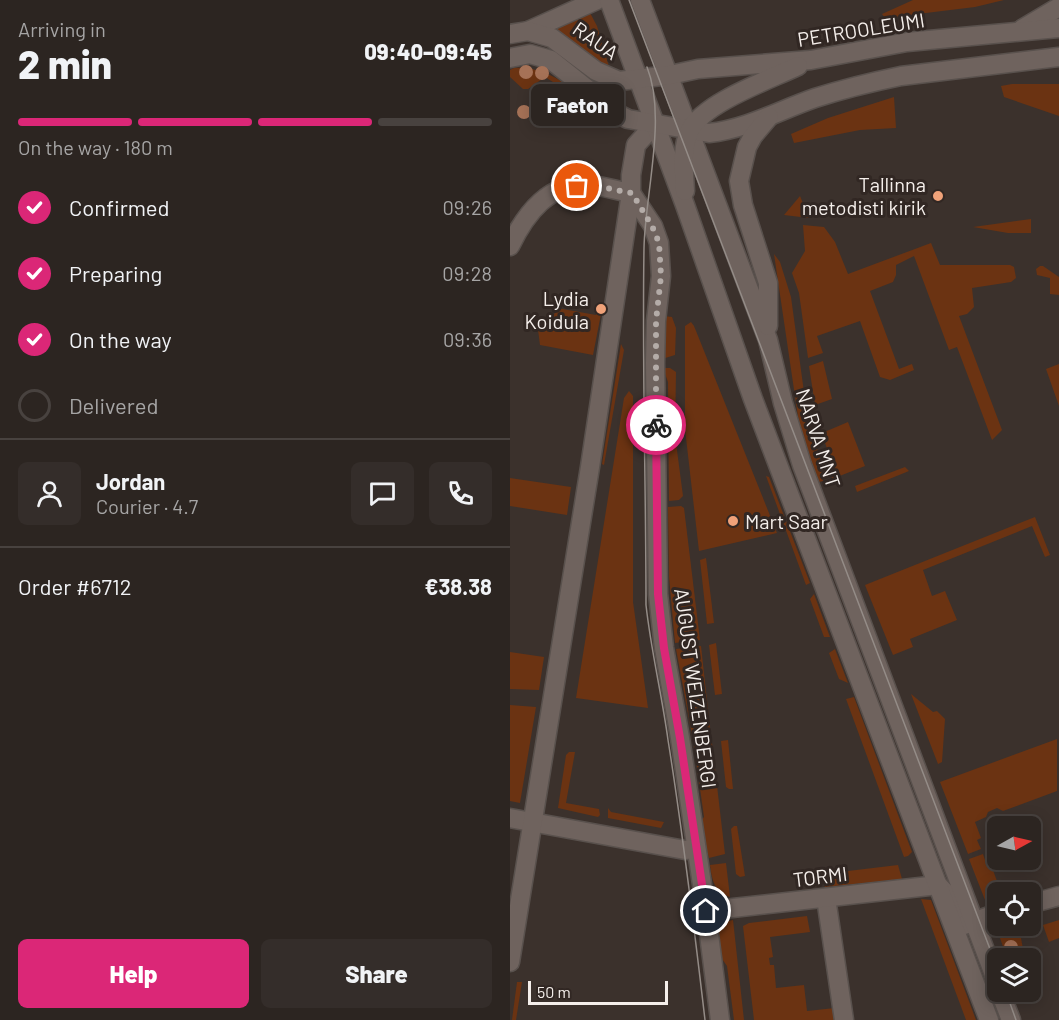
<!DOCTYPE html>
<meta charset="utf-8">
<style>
:root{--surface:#2c2521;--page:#342d2a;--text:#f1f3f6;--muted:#a6a5a5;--line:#48423f;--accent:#db2777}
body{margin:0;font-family:Barlow,sans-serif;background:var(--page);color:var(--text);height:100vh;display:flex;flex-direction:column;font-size:22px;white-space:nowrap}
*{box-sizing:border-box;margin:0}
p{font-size:20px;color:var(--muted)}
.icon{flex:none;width:33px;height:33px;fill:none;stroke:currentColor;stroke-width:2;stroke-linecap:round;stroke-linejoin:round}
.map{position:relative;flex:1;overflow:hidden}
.sheet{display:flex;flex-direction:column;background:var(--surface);width:510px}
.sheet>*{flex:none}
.needle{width:39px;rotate:82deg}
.controls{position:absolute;left:477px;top:816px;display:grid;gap:12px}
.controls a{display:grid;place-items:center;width:54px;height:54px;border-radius:9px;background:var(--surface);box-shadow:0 3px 15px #0003,0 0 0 2px var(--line);font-size:30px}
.scale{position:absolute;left:18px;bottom:15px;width:140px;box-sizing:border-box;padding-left:6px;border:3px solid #f5efeb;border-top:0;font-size:16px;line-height:21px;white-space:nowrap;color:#f5efeb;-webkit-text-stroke:4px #312723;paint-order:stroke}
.pin{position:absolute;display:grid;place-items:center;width:51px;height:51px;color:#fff;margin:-26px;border:3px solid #fff;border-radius:50%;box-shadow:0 2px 6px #0007}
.courier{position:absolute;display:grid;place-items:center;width:60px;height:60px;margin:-30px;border:4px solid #db2777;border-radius:50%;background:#fff;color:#222;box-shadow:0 2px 8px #0007}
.bubble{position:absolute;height:42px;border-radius:9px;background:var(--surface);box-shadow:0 3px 15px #0003,0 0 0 2px var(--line);font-size:20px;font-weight:800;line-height:42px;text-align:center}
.overview em{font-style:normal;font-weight:800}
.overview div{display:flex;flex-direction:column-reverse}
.overview{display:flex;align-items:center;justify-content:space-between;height:102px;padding:0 18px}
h1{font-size:39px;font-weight:800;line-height:45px}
.bar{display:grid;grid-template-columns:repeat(4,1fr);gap:9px 6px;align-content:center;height:72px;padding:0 18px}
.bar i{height:8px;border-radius:4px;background:var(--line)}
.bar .selected{background:var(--accent)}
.bar p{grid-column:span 4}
.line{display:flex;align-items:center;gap:15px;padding:0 18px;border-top:2px solid var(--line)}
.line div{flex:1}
.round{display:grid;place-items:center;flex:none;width:63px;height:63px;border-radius:9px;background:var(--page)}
ol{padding:0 18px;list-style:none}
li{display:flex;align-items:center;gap:18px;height:66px}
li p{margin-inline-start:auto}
li .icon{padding:6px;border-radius:50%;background:var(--accent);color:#fff;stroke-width:4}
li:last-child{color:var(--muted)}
li i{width:33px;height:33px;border:3px solid var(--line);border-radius:50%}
.cta{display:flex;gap:12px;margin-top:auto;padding:12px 18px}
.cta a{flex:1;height:69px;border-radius:9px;background:var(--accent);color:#fff;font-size:24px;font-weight:800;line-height:69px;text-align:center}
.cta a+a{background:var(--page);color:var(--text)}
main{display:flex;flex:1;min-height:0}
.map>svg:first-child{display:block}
.green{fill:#6b3312}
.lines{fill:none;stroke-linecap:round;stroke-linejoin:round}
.street-casing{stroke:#59514d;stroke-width:21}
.secondary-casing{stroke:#59514d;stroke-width:21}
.street{stroke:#6f635e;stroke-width:18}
.secondary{stroke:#6f635e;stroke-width:18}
.tram{stroke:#948c87;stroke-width:1.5}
.tree{fill:#a67257}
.done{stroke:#b4aca8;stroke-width:6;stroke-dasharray:0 10.8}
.route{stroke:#db2777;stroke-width:8}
.poi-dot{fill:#f0a279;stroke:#312723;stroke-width:2}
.labels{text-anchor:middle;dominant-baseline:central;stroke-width:6;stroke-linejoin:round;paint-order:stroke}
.street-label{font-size:20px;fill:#f5efeb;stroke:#312723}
.poi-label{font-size:20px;fill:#f5efeb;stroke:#312723;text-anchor:end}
</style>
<main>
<section class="sheet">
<div class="overview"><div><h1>2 min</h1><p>Arriving in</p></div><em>09:40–09:45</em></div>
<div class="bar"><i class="selected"></i><i class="selected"></i><i class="selected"></i><i></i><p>On the way · 180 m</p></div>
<ol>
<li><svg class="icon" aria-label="check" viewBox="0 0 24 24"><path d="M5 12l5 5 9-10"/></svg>Confirmed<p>09:26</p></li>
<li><svg class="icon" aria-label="check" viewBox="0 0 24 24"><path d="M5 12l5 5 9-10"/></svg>Preparing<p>09:28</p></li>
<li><svg class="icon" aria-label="check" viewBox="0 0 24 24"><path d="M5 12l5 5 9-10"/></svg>On the way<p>09:36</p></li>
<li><i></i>Delivered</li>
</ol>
<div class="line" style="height:108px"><a class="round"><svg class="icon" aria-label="person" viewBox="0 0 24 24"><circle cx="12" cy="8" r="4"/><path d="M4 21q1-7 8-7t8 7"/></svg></a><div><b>Jordan</b><p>Courier · 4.7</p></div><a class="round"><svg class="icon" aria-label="chat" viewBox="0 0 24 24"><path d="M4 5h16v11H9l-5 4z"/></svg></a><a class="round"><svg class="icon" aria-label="phone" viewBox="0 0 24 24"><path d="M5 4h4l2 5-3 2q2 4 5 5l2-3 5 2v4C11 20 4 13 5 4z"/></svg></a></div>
<div class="line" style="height:78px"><div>Order #6712</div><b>€38.38</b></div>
<div class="cta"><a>Help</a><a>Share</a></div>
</section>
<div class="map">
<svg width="549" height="1020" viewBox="0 0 549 1020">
<rect width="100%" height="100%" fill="#3b312c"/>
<g class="green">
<polygon points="403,0 494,0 465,7 375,18 372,14"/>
<polygon points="79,11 87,26 100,70 86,63 43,28"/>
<path d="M 4,68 C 41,65 73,96 99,120 L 92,126 L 88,124 L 43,82 L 35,77 L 18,89 L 13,89 L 0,77 L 0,70 Z"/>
<polygon points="502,84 549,84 549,116 494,97 491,86"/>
<polygon points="384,97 386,128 350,130 284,143 281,134 318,118"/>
<polygon points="290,196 299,218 274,215"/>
<polygon points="521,219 521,233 498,233 463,227"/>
<polygon points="293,225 314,227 325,242 338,274 421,243 430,265 500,265 504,267 506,278 501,282 462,288 464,307 457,314 449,316 492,430 482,440 447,347 439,350 404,256 386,265 386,275 383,282 360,291 389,369 402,364 404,370 380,380 370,377 350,321 307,336 313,353 298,358 289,293 282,273 295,251"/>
<polygon points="264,254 270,262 281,297 297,414 310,459 313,481 309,482 291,437"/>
<polygon points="530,266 533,266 549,277 549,295 540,294 540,278 527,275 526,269"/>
<polygon points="47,308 86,315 87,313 91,314 83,355 30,345 27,322 42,319"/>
<polygon points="154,316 162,317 166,328 165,355 152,359"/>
<polygon points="181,322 184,326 267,533 189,551 175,429 175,326"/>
<polygon points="111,344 114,350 94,465 92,464"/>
<polygon points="313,361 322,399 305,405 299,366"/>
<polygon points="549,364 549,406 536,369"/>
<polygon points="153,368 160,368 166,372 165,435 173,496 169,500 159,501 158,382"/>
<polygon points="119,391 123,396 123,602 138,708 66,698 114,398"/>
<polygon points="338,422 355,466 322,479 318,452 312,433"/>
<polygon points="395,467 399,471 347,492 345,486"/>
<polygon points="256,476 259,477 300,583 296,585"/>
<polygon points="0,478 61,487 57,515 0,506"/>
<polygon points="171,506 174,508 190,640 165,643 159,577 158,507"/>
<polygon points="525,517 540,555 535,557 522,526 413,570 422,596 435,591 447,620 400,639 403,647 383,655 355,585"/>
<polygon points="196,558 204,623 197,624 190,560"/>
<polygon points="304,594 320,637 314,637 300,599"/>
<polygon points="206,643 212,694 205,695 199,645"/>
<polygon points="191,646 201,737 183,740 166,649"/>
<polygon points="325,649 338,683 329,679 319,653"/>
<polygon points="0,652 34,657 29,690 0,689"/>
<polygon points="401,694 423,712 427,711 435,719 432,762 428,764"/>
<polygon points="344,697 402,852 398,856 394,857 336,699"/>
<polygon points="0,705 26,707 10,803 0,801"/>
<polygon points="547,739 547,791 493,811 487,808 478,812 476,817 465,822 471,838 467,840 471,849 458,854 430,782"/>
<polygon points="218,740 223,789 219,789 216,787 211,741"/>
<polygon points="202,743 215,854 199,858 197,850 194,847 190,822 194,817 184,746"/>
<polygon points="59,752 65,752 56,803 89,809 90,815 88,817 48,808 56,755"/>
<polygon points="98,808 101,812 154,822 151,828 98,818"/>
<polygon points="224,826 227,826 235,876 230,877 226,874 221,829"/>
<polygon points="473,854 476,863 480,862 491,892 488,892 487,896 475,900 459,859"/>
<path d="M 216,863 L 220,897 C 204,892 202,880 200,865 Z"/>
<polygon points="388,865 392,879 315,887 313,874"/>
<polygon points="411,899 421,900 466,1020 456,1020"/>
<polygon points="297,916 300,932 260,937 263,957 259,958 260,965 264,965 266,988 294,985 297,1011 325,1008 327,1020 244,1020 233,926 239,923"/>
<polygon points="223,920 234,1020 224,1020 217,966 210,956 207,936 213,922"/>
<polygon points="549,920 549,938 539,942 533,925"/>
<polygon points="503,934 511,938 513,949 508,953 510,958 497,958 490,938"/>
<polygon points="7,982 12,982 6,1020 2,1020"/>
</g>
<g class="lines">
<defs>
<g id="street">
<polyline points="18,31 87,0"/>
<polyline points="121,193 143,226 149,243 151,276 146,321 145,363 148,594 154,648 170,738 196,911 210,1020"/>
<path d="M 0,246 C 16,213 39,182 80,185 C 94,186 108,191 121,193"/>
<polyline points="0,818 175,850 185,849"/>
<polyline points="316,898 334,1020"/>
<polyline points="520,904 549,896"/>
<polyline points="196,911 428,885 464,922"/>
<polyline points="454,925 488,913"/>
<polyline points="0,962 80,467 121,193 121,175 126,145 145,124"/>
</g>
<g id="secondary">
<polyline points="99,0 175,205 243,399 479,1020"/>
<polyline points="130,0 258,340 273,403 292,465 488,985"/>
<polyline points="512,29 549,7"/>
<polyline points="0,34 18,31 42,38 86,71 109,81 160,75 188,69 301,60 397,42 549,28"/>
<path d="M 0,58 L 20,54 L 41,60 L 110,115 L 118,119 L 199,133 C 237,129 270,110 305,98 C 333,89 362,82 391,76 L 549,57"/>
<path d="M 175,191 C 174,172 171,148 180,130 C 195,102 259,80 288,66"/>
<polyline points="258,326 258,283 233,205 229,181 237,147 243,136 259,117"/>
<polyline points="490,992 501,1020"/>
</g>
</defs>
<use href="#street" class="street-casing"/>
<use href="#secondary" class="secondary-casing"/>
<use href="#street" class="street"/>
<use href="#secondary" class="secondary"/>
<g class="tram">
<polyline points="119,0 488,970"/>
<path d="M 137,67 C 157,117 135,194 134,248 C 132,367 136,486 136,605 C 141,651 152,695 158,740 C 173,833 184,926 195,1020"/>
<polyline points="496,992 506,1020"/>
</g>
</g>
<g class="tree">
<circle cx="16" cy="72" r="7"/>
<circle cx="32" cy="73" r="7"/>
<circle cx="66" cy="94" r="7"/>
<circle cx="78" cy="107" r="7"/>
<circle cx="14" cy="112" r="7"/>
<circle cx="501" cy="947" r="7"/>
</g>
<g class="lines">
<polyline class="done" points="67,186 80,185 122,193 142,226 149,243 151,276 146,321 146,425"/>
<polyline class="route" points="146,425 148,594 154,648 170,738 196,911"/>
</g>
<g class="poi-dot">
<circle cx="428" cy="196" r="6"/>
<circle cx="91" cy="309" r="6"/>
<circle cx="223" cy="521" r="6"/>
</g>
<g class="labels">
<g class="street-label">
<text transform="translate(351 29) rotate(-9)">PETROOLEUMI</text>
<text transform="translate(86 40) rotate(35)">RAUA</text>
<text transform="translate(309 438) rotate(72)">NARVA MNT</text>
<text transform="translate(186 688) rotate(82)">AUGUST WEIZENBERGI</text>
<text transform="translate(310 876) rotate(-7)">TORMI</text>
</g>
<g class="poi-label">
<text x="416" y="184">Tallinna<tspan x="416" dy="23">metodisti kirik</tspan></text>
<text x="79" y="298">Lydia<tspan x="79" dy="23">Koidula</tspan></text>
<text x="235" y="521" text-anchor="start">Mart Saar</text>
</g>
</g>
</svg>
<div class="controls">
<a><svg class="needle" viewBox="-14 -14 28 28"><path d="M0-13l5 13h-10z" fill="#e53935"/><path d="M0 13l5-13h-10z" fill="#a6a5a5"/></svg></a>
<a><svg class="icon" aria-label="locate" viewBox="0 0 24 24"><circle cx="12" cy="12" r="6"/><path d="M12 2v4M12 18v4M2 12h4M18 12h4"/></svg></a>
<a><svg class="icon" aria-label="layers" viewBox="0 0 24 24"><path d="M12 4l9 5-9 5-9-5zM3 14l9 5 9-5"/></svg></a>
</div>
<div class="scale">50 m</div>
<div class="pin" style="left:67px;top:186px;background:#ea580c"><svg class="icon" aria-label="bag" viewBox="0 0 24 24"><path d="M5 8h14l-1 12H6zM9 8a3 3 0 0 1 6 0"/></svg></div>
<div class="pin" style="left:196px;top:911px;background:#1f2937"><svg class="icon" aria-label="home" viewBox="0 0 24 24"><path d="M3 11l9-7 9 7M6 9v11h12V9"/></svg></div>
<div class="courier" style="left:146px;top:425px"><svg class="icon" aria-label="bike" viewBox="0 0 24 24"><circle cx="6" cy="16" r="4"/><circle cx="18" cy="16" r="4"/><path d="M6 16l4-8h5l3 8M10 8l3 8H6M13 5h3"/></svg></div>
<div class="bubble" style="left:21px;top:84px;width:93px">Faeton</div>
</div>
</main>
